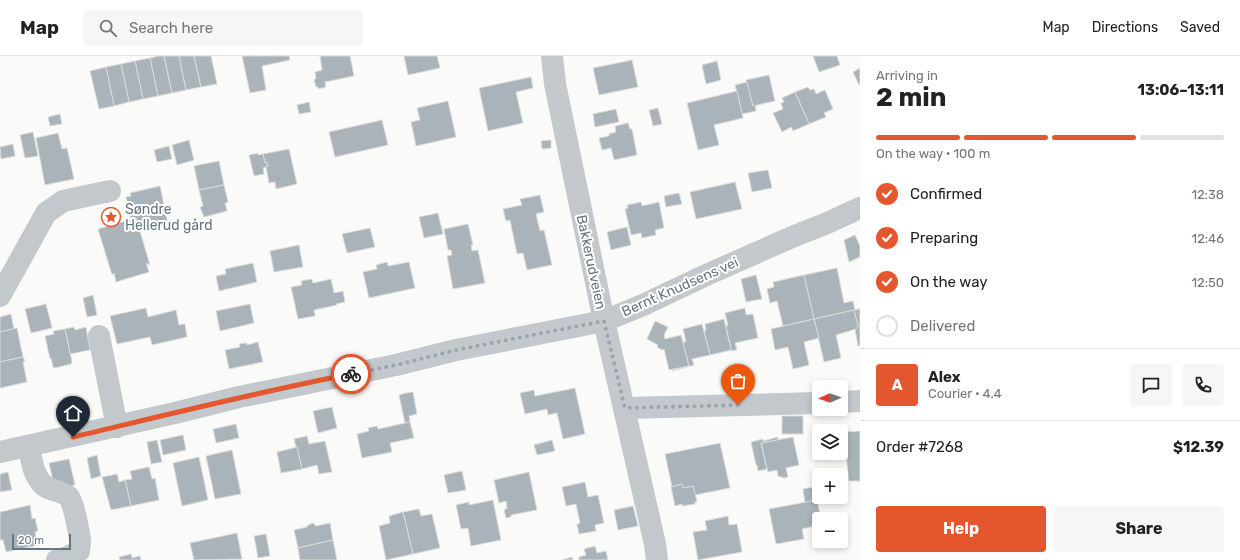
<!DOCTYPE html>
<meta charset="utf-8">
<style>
:root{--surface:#fff;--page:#f6f6f6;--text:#222;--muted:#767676;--line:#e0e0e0;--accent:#e4572e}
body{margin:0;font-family:Rubik,sans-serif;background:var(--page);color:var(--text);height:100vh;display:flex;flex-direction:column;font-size:15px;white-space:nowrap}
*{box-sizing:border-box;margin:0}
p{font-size:13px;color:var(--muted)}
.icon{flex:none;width:22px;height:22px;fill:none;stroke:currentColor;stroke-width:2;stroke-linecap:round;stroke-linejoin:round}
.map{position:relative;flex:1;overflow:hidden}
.panel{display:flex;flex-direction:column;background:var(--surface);width:380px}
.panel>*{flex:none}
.needle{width:26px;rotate:268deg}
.controls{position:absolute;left:812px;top:324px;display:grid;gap:8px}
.controls a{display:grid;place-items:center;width:36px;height:36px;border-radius:4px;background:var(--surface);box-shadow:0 2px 6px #0003;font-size:20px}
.scale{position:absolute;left:12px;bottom:10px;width:59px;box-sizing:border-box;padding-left:4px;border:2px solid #657683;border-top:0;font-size:11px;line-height:14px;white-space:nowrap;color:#657683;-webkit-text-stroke:3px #fff;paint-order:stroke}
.pin{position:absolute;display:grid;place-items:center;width:34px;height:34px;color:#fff;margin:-41px -17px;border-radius:50% 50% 50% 0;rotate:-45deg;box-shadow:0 0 4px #0007}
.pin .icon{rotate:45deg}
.courier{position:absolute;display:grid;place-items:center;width:40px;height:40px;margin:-20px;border:3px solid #e4572e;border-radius:50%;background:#fff;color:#222;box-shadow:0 1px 5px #0007}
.headline em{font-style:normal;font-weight:700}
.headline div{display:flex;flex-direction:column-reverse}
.headline{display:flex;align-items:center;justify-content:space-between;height:68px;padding:0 16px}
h1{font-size:26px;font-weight:700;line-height:30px}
.bar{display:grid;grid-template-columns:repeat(4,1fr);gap:6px 4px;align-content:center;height:48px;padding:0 16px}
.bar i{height:5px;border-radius:3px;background:var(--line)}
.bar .selected{background:var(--accent)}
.bar p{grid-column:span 4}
.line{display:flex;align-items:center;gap:10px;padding:0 16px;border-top:1px solid var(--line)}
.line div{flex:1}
.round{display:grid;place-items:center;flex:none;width:42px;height:42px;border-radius:4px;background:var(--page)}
ol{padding:0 16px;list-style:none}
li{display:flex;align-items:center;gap:12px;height:44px}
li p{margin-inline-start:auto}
li .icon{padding:4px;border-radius:50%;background:var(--accent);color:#fff;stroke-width:4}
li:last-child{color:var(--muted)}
li i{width:22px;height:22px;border:2px solid var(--line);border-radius:50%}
.primary-button{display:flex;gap:8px;margin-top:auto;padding:8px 16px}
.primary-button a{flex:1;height:46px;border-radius:4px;background:var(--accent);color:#fff;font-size:16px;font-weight:700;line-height:46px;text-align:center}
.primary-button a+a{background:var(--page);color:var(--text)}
header{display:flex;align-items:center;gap:24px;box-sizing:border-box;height:56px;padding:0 20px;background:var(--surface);border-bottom:1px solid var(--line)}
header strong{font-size:19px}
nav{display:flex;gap:22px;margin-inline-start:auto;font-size:14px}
.search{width:280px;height:36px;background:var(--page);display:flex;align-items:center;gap:10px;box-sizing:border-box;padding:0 14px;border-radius:4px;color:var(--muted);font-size:15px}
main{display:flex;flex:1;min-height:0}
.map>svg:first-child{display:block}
.building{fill:#aab3b9;stroke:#dcdcda}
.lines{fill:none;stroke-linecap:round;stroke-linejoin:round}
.minor{stroke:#c3c8cc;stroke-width:22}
.done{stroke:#99a4ac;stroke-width:4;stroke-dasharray:0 7.2}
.route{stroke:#e4572e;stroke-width:5}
.labels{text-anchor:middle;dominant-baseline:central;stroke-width:4;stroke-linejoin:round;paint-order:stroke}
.poi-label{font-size:14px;fill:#657683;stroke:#fff;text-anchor:start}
.street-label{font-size:14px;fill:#657683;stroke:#fff}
</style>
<header>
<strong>Map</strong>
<div class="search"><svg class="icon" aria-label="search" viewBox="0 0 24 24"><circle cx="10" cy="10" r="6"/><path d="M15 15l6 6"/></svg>Search here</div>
<nav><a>Map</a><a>Directions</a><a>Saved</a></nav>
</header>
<main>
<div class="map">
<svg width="860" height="504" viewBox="0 0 860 504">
<rect width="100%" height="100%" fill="#fafaf8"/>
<g class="building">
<polygon points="158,0 164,0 172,37 158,40 150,2"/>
<polygon points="164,0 179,0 186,34 172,37"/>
<polygon points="179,0 194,0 201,31 186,34"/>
<polygon points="194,0 211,0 217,28 201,31"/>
<polygon points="242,0 289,0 290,4 262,10 266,34 250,37"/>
<polygon points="320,0 350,0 354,20 325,26 326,31 319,33 318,31 316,31 314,23 316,23 315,16 322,14"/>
<polygon points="404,0 437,0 440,12 408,19"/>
<polygon points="813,0 837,0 840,9 819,16"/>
<polygon points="150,2 158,40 143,43 135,5"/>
<polygon points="632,4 638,31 599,39 593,12"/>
<polygon points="135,5 143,43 129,46 121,8"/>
<polygon points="717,5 721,24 706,28 702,9"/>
<polygon points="121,8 129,46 114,50 106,11"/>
<polygon points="106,11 114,50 99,53 90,15"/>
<polygon points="860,12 860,28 859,29 853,16"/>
<polygon points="769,19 775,45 753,50 746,24"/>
<polygon points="531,21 533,32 516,36 523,67 488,75 479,32"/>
<polygon points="747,26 753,50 755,49 756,55 742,58 735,29"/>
<polygon points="808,31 810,34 814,33 816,38 825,34 833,53 824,57 826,61 809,68 795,36"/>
<polygon points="737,35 743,62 714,69 719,89 698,94 687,47"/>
<polygon points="795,36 809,68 793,75 791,71 782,76 773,57 783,53 781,47 784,46 782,42"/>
<polygon points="448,45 456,81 416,90 411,66 420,64 417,52"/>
<polygon points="309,46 311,56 299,58 297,49"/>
<polygon points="658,52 662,68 653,70 649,54"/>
<polygon points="616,53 619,66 595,71 593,58"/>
<polygon points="60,58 62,68 50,70 48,61"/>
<polygon points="382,64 388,89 335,101 329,76"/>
<polygon points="628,67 630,73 632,73 637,99 614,104 611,92 602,94 599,82 609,80 609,78 616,76 615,70"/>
<polygon points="33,76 38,100 25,102 20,79"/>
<polygon points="58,77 62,93 67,92 74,123 45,129 36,82"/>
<polygon points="189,84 194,104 177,109 172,89"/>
<polygon points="551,84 551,92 542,93 541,85"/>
<polygon points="13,88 15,100 1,103 0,91"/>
<polygon points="169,90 172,103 157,106 154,94"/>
<polygon points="289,93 297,128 276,133 275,126 269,127 266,111 268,110 267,106 265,107 263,98"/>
<polygon points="258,97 258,99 263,98 265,107 267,106 268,110 263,112 264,118 254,120 249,99"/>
<polygon points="219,105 224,129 199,134 194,110"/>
<polygon points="768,114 772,132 752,136 748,117"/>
<polygon points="735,126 742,153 696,163 690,136"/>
<polygon points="224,129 228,146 225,147 227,155 204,161 200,151 203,150 199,134"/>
<polygon points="160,130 168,169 140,175 136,162 131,164 126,141 131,140 130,137"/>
<polygon points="679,137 682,148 666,151 664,140"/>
<polygon points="540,139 544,156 536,158 540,175 544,174 552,209 527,214 523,197 517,198 510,164 506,165 503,153 522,149 520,143"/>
<polygon points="641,146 642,150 659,146 664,172 655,174 656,179 642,182 641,177 631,179 625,153 628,152 627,149"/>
<polygon points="438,157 443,178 424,182 419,161"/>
<polygon points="136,162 150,209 146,207 149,216 116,226 114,217 112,219 98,173"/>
<polygon points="468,168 473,189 471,189 472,195 478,194 485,227 453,233 447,200 452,199 451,194 448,194 444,173"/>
<polygon points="627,171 631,189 611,194 607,176"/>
<polygon points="370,172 375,191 347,197 342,178"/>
<polygon points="855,179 860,190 860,201 849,206 844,184"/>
<polygon points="299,189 303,211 274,216 270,195"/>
<polygon points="387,206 388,210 409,206 415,232 369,242 363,216 377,213 376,209"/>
<polygon points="253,207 257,226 219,235 216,220 226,218 225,213"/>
<polygon points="837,212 844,247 853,245 855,254 814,263 804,219"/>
<polygon points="756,219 762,243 746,246 741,223"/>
<polygon points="804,219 814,263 783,270 777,245 770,247 767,233 774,231 773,226"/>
<polygon points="312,223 313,227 331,223 334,237 343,235 345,246 336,248 337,249 314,254 315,260 298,263 291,231 302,229 301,225"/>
<polygon points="93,239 97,259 87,261 83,242"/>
<polygon points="46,248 52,272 31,277 25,253"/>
<polygon points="250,248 254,267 220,275 216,255"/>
<polygon points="146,252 148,261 176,254 179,269 185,268 187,281 152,289 150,281 117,288 110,260"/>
<polygon points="745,252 746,259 753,258 758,282 735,287 737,294 729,295 731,294 726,270 728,269 725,257"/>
<polygon points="860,253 860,289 858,290 855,273 858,270 854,254"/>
<polygon points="854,254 858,270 856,273 836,279 841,302 824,306 814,263"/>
<polygon points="11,258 14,273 0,276 0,261"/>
<polygon points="724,263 731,294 710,299 704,275 706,275 705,268"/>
<polygon points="814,263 819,282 804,286 809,309 793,313 788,291 775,294 771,273"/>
<polygon points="655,265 668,271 664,279 665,283 681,279 689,310 669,314 664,293 662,294 657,291 658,289 647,283"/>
<polygon points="702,268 710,299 692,303 694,309 672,315 689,310 683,286 686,286 683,273"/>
<polygon points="74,271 75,274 86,271 90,294 70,298 65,273"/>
<polygon points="17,272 23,301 0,306 0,276"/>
<polygon points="65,273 72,306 71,308 55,312 53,311 51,302 50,303 45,280 54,278 53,275"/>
<polygon points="258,286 263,306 229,313 225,294 240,291 239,288 246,287 247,289"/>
<polygon points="23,301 25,305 23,306 27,326 0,332 0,306"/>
<polygon points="575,332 585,378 563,383 557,357 548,359 547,353 525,358 520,337 534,334 535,340"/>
<polygon points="413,336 417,358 409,360 410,366 405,367 399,339 406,337"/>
<polygon points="332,351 337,372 318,377 313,355"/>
<rect x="782" y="360" width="21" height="18"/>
<polygon points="410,366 414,382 390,387 392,396 362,402 357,378 369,375 368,372 377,370 378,373"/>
<polygon points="236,368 239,382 216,387 213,373"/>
<polygon points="842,372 843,395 841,395 841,375 821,375 821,373"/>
<polygon points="860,375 860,425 849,425 847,408 846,376"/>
<polygon points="183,379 186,394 163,399 160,384"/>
<polygon points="307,380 309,388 325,385 332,416 319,418 317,409 302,413 297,391 296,391 294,383"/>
<polygon points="778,381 778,384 761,387 767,413 758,415 757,409 756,409 751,386 763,383 763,385"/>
<polygon points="793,381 799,409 786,412 788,421 784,422 778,420 777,414 768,416 761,387"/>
<polygon points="157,384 162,406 151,408 147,386"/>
<polygon points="552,384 555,395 537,399 534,389"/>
<polygon points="720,387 730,432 695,439 693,430 683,432 682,428 672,431 665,398"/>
<polygon points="297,391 302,413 281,417 277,396"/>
<polygon points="232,394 241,438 215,443 206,400"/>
<polygon points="823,397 840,397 840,403 823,404"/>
<polygon points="97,399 101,420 91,423 87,402"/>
<polygon points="199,401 208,444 182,450 173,407"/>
<polygon points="69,403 75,429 55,433 49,407"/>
<polygon points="149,411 152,423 155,422 159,444 131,450 125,424 132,423 130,415"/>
<polygon points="462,415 466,434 448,437 444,419"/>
<polygon points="8,416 12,434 0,436 0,418"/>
<polygon points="529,416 537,454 511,459 511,461 506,462 504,453 507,453 506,445 499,447 494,424"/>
<polygon points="117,418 119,426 125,424 131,450 111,454 102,421"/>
<polygon points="585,426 588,441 598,439 604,467 595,469 596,475 579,478 577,468 580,467 576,448 566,450 562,431"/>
<polygon points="682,428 683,432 693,430 697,445 695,446 695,448 682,450 682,448 675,450 671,431"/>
<polygon points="819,430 819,441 827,441 828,443 805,447 803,433"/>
<polygon points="493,444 501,484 471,490 468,472 461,473 456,449 469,446 469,449"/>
<polygon points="817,444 821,463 819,463 819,469 802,473 804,483 776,488 769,453"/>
<polygon points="30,449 32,463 35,462 38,475 35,476 38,489 6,496 3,484 0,484 0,456"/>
<polygon points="633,450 638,470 618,474 614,454"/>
<polygon points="419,453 421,460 432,458 440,492 413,498 403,456"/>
<polygon points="403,456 413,498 386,504 379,470 390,467 389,460"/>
<polygon points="728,460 729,469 737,468 742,496 698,504 693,476 707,474 705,465"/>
<polygon points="313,467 316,470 330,467 333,484 298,492 294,474 307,471 308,469"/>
<polygon points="237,477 242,503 194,504 190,487"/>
<polygon points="266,478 270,500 258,502 254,480"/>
<polygon points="333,484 337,504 300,504 298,492"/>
<polygon points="595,490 597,497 606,495 608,504 579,504 579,501 586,499 584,493"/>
<polygon points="131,498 132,502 140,500 141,504 120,504 119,501"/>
<polygon points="572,501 573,504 562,504"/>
</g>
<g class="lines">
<g class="minor">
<polyline points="552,0 555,28 604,265 655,488 657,504"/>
<polyline points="0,240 46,157 63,145 110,135"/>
<polyline points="99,280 117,371"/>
<polyline points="841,346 860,345"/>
<polyline points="625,352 819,347"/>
<path d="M 29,390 C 31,401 32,415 40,425 C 47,436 60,433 69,441 C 73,444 80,480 80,486 C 80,489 79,492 79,495 L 68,501 L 57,504"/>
<polyline points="0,396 175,357 239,341 396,309 456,294 604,265 643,249 704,220 792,181 825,168 860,152"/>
</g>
</g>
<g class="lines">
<polyline class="done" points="351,318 396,309 456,294 604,265 625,352 738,349"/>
<path class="route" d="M 73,381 C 166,359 258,336 351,318"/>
</g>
<defs>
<symbol id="sight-ring" viewBox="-11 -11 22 22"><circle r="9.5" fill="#fff" stroke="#e4572e" stroke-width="1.5"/><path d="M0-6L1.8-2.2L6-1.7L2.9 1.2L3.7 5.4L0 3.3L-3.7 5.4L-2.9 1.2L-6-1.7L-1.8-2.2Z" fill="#e4572e"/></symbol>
</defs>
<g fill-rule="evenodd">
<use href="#sight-ring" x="100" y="150" width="22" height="22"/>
</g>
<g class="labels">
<g class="poi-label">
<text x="125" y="153">Søndre<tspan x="125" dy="16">Hellerud gård</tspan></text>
</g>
<g class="street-label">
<text transform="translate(591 206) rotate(78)">Bakkerudveien</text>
<text transform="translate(680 231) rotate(-24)">Bernt Knudsens vei</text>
</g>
</g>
</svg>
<div class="controls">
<a><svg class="needle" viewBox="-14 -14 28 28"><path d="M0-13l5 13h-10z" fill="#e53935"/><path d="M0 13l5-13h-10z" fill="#767676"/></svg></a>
<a><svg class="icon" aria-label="layers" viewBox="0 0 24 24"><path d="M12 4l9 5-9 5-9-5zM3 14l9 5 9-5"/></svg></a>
<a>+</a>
<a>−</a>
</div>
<div class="scale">20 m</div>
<div class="pin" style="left:738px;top:349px;background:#ea580c"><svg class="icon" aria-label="bag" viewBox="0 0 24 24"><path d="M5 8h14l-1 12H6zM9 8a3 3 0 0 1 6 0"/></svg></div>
<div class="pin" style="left:73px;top:381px;background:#1f2937"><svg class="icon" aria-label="home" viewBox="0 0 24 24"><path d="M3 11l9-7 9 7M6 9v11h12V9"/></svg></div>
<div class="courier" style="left:351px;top:318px"><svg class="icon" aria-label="bike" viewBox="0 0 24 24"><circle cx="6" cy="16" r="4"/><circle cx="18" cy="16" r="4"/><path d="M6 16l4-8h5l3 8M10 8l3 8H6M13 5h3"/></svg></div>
</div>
<section class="panel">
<div class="headline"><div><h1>2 min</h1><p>Arriving in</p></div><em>13:06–13:11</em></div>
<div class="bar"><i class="selected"></i><i class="selected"></i><i class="selected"></i><i></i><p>On the way · 100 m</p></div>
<ol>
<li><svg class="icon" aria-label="check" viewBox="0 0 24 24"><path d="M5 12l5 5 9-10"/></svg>Confirmed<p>12:38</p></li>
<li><svg class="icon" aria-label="check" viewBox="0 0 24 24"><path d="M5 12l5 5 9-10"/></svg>Preparing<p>12:46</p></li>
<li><svg class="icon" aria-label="check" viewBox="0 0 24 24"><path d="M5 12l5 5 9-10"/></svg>On the way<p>12:50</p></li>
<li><i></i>Delivered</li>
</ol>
<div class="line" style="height:72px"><b class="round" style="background:var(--accent);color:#fff">A</b><div><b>Alex</b><p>Courier · 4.4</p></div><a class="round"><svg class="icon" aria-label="chat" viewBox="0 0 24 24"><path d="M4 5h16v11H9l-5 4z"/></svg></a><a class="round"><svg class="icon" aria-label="phone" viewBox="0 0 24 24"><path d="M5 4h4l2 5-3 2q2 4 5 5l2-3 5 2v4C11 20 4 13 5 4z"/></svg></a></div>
<div class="line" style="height:52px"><div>Order #7268</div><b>$12.39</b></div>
<div class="primary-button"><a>Help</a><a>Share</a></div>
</section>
</main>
